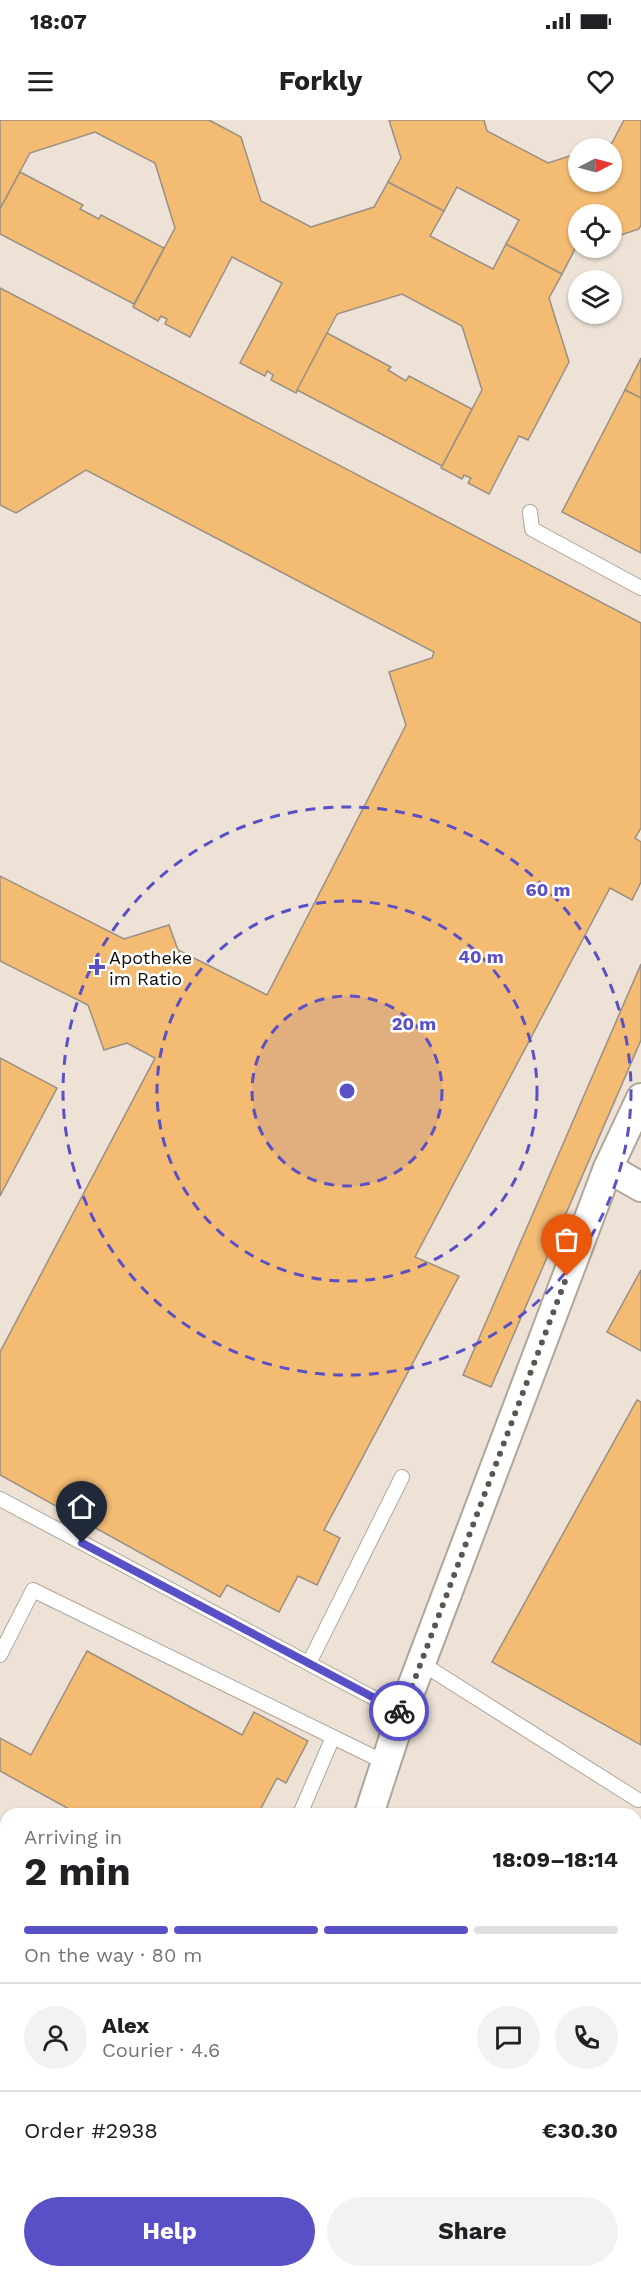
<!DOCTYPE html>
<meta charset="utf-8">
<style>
:root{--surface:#fff;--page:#f2f2f2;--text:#202124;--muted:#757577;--line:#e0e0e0;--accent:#594fc7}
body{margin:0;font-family:"Work Sans",sans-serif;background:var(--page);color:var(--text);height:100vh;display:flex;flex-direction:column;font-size:22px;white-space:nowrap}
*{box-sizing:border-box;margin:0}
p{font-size:20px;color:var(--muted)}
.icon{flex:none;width:33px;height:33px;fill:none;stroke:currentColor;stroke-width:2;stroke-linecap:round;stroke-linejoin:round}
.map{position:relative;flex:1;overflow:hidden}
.panel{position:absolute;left:0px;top:1688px;width:642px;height:470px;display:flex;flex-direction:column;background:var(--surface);border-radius:18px 18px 0 0;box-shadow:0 2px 4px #0004}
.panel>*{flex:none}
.needle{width:39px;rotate:84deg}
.controls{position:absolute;left:568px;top:18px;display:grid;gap:12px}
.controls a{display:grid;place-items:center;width:54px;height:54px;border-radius:50%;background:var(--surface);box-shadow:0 2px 4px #0004;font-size:30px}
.pin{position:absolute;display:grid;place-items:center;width:51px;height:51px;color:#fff;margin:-62px -26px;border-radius:50% 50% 50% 0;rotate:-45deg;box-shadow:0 0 6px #0007}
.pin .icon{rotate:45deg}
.courier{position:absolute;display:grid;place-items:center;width:60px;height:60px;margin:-30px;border:4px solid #594fc7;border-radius:50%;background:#fff;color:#222;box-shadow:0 2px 8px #0007}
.summary em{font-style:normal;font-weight:700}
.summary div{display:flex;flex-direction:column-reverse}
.summary{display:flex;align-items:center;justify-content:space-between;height:102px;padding:0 24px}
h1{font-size:39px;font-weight:700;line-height:45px}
.bar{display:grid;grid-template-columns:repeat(4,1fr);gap:9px 6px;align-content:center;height:72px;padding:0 24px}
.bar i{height:8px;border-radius:4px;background:var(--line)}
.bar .on{background:var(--accent)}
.bar p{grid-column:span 4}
.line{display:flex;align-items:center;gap:15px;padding:0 24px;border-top:2px solid var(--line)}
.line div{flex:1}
.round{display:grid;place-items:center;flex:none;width:63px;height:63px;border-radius:32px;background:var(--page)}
.cta{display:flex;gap:12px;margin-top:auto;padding:12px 24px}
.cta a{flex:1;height:69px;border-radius:36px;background:var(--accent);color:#fff;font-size:24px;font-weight:700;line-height:69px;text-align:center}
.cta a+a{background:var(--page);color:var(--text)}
.status{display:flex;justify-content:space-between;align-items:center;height:42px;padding:0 30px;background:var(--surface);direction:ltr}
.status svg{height:16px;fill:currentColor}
header{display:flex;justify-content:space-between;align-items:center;height:78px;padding:0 24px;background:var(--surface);font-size:27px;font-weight:700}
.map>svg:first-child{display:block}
.building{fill:#f4bb73;stroke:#998f83;stroke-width:1.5}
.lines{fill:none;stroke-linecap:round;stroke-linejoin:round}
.service-casing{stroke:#afa599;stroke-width:16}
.minor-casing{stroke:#afa599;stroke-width:32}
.service{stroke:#fff;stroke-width:14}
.minor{stroke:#fff;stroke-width:28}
.done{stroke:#5d564f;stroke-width:6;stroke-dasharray:0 10.8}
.route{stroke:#594fc7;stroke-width:8}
.ring{fill:none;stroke:#594fc7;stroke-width:3;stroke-dasharray:10 8}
.poi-dot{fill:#594fc7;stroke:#fff;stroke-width:2}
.labels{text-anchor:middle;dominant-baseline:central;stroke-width:5;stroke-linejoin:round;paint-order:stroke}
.poi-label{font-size:18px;fill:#0f0b07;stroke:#fff;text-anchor:start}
.centre{fill:#594fc7;stroke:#fff;stroke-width:3}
.ring-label{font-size:18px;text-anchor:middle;font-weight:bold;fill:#594fc7;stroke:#fff;stroke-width:5;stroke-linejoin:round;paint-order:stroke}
</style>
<div class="status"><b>18:07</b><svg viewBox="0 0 49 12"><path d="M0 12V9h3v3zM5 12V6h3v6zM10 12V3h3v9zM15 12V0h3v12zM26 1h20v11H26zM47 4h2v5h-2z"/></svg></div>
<header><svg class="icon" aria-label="menu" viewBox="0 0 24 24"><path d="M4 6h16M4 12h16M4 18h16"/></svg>Forkly<svg class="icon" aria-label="heart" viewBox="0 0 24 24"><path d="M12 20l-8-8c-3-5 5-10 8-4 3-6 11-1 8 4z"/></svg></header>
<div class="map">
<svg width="641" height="2156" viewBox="0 0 641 2156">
<rect width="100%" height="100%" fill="#ede2d5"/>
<g class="building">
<polygon points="0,0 209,0 241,17 261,81 311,107 374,87 388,62 444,91 430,116 493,149 506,124 562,154 549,178 569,242 528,320 519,316 489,374 468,363 471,358 464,355 462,359 441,348 482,270 462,206 402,174 337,194 296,273 271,260 273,255 267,251 265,256 240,243 282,163 232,137 190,217 165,204 167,199 161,196 158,201 133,187 175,108 155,43 95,12 30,33 0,89"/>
<polygon points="389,0 484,0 487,11 548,43 579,33 579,62 612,62 612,28 593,28 612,23 624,0 641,0 641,105 639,109 612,118 612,94 579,94 579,128 581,128 575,129 562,154 506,124 519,100 457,67 444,91 388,62 401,38"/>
<polygon points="20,52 83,85 80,89 99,99 101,95 164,128 134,184 0,114 0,89"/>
<polygon points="0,168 641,503 641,708 635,718 641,722 641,762 632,780 610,768 415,1137 459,1156 324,1410 340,1418 317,1465 298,1456 279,1492 227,1465 220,1477 0,1355 0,1232 155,938 127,923 104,930 88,885 0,841 0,756 124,819 169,805 178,830 267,875 406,605 389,552 432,538 434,532 86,350 16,393 0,385"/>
<polygon points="327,213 391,247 388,250 406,261 409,256 472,289 442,346 297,270"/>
<polygon points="641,238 641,278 625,270"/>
<polygon points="625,270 641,278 641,433 562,392"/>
<polygon points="641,844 641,920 491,1267 463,1255"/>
<polygon points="0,938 57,968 0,1076"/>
<polygon points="641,1150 641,1231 607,1212"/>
<polygon points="637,1280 641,1282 641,1625 492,1542"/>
<polygon points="87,1531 242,1615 254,1592 308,1621 286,1663 277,1658 258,1694 78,1694 0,1651 0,1618 31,1635"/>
<polygon points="0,1795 6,1798 6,1878 0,1889"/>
<polygon points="636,1882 641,1888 641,1962 636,1967"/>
<polygon points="641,1962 641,2137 636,2131 636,1967"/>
<polygon points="6,2094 6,2147 0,2143 0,2105"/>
<polygon points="636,2131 641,2137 641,2156 411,2156 417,2151 636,2151"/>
<polygon points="0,2143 6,2147 6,2151 14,2151 24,2156 0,2156"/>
</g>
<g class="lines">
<defs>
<g id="service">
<polyline points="530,392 532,409 641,468"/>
<polyline points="0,1379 402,1593"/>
<polyline points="0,1535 33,1470 386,1643"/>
<polyline points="309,1543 402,1357"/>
<polyline points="421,1543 638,1680"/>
<polyline points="300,1694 333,1617"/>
<polyline points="0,1723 6,1726"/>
<polyline points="0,1952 6,1939"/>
<polyline points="0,2001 6,2007"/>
<polyline points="0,2088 6,2091"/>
<polyline points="105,2151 112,2156"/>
</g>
<g id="minor">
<polyline points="608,1048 641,1067"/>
<polyline points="369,1694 402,1593 608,1048 641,978"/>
<polyline points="215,2156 216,2151"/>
</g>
</defs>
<use href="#service" class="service-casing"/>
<use href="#minor" class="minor-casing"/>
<use href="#service" class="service"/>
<use href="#minor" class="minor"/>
</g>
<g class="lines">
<polyline class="done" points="399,1591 402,1593 567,1156"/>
<polyline class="route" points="82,1423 399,1591"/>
</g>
<circle cx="347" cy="971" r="95" fill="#594fc7" fill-opacity=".12"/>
<g class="ring">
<circle cx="347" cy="971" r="95"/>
<circle cx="347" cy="971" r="190"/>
<circle cx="347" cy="971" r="284"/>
</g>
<path class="poi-dot" d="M94 838h6v6h6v6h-6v6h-6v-6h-6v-6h6z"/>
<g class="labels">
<g class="poi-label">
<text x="109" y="837">Apotheke<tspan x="109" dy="21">im Ratio</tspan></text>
</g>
</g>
<circle cx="347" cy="971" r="9" class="centre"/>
<g class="ring-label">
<text x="548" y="776">60 m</text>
<text x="481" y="843">40 m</text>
<text x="414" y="910">20 m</text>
</g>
</svg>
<div class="controls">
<a><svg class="needle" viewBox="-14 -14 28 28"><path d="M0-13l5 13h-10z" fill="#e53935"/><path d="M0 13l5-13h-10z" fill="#757577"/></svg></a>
<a><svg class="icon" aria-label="locate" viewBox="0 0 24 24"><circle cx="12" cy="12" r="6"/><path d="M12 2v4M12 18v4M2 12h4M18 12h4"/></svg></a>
<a><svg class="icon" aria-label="layers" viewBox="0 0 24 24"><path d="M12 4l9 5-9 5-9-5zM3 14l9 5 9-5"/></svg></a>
</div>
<div class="pin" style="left:567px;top:1156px;background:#ea580c"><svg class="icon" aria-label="bag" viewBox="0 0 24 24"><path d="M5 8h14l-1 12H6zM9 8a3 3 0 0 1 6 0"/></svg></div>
<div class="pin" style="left:82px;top:1423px;background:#1f2937"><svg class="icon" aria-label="home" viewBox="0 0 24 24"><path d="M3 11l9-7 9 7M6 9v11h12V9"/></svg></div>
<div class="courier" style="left:399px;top:1591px"><svg class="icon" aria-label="bike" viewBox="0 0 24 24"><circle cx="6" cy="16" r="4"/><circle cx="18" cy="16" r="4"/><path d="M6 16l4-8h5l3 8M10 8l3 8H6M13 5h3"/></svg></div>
<section class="panel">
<div class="summary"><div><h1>2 min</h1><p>Arriving in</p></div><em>18:09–18:14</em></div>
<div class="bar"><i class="on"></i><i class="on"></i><i class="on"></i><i></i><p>On the way · 80 m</p></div>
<div class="line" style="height:108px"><a class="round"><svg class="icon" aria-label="person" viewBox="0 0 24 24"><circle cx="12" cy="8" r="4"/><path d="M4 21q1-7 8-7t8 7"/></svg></a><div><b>Alex</b><p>Courier · 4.6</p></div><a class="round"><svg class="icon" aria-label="chat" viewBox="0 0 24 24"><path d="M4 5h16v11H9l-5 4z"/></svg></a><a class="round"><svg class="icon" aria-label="phone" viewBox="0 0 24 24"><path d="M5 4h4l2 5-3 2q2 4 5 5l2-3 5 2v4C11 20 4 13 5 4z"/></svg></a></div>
<div class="line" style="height:78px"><div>Order #2938</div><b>€30.30</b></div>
<div class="cta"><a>Help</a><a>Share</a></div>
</section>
</div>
